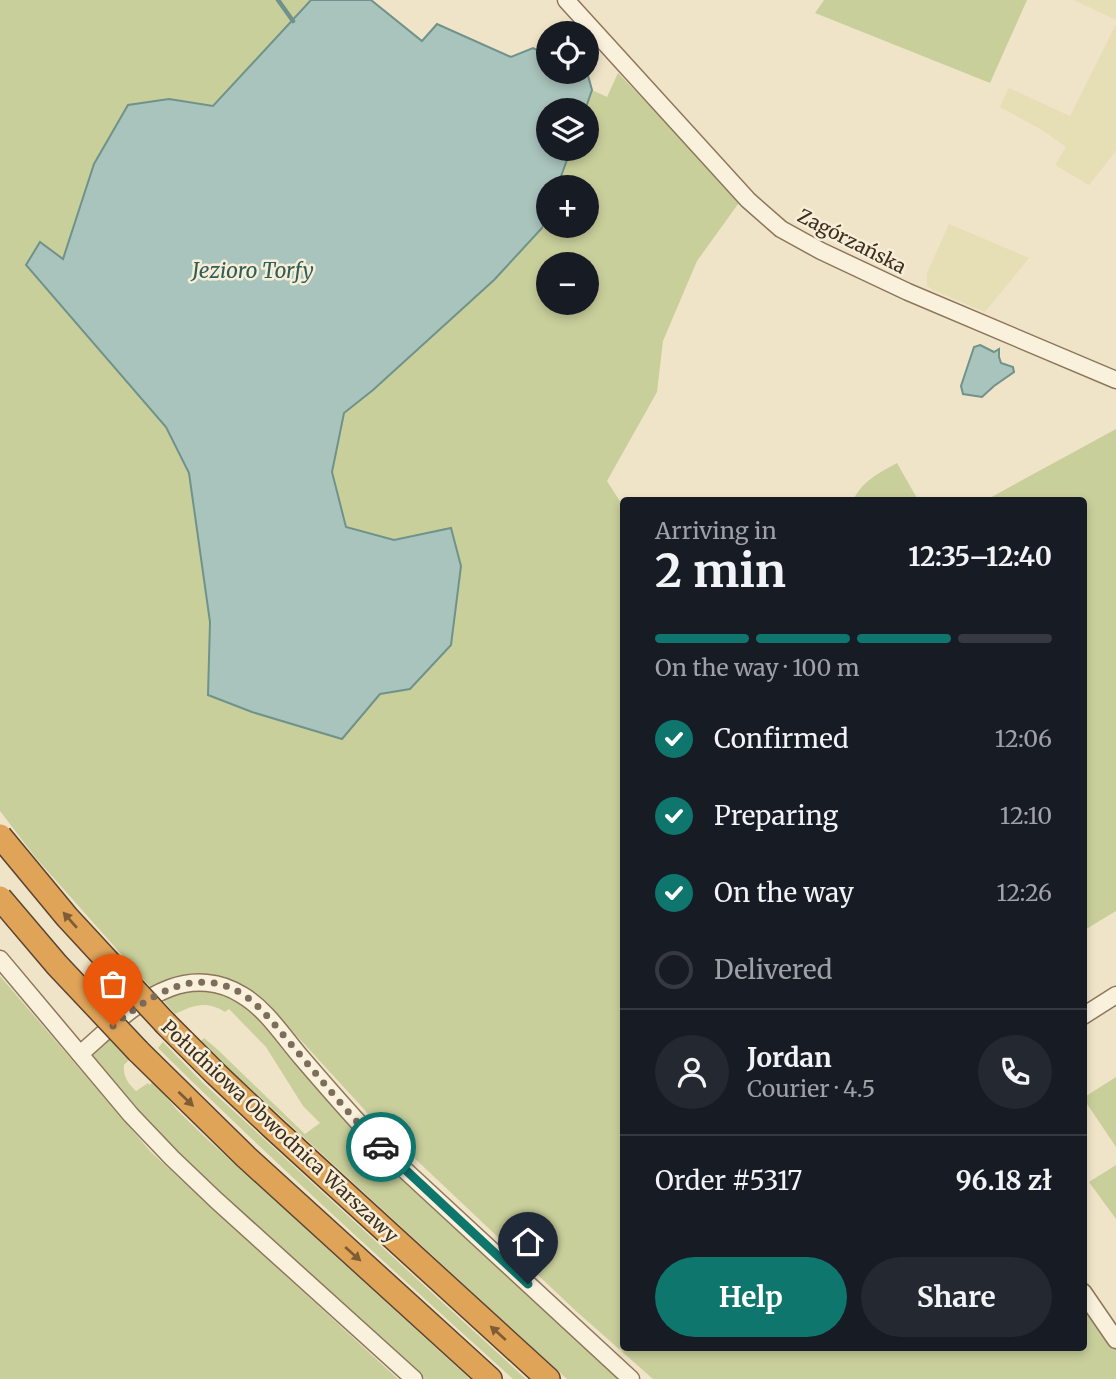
<!DOCTYPE html>
<meta charset="utf-8">
<style>
:root{--surface:#171b24;--page:#242831;--text:#f1f3f6;--muted:#9ea1a6;--line:#363941;--accent:#0f766e}
body{margin:0;font-family:Merriweather,serif;background:var(--page);color:var(--text);height:100vh;display:flex;flex-direction:column;font-size:26px;white-space:nowrap}
*{box-sizing:border-box;margin:0}
p{font-size:23px;color:var(--muted)}
.icon{flex:none;width:38px;height:38px;fill:none;stroke:currentColor;stroke-width:2;stroke-linecap:round;stroke-linejoin:round}
.map{position:relative;flex:1;overflow:hidden}
.details{position:absolute;left:620px;top:497px;width:467px;height:854px;display:flex;flex-direction:column;background:var(--surface);border-radius:7px;box-shadow:0 4px 10px #0003}
.details>*{flex:none}
.fabs{position:absolute;left:536px;top:21px;display:grid;gap:14px}
.fabs a{display:grid;place-items:center;width:63px;height:63px;border-radius:50%;background:var(--surface);box-shadow:0 4px 10px #0003;font-size:35px}
.pin{position:absolute;display:grid;place-items:center;width:60px;height:60px;color:#fff;margin:-72px -30px;border-radius:50% 50% 50% 0;rotate:-45deg;box-shadow:0 0 7px #0007}
.pin .icon{rotate:45deg}
.courier{position:absolute;display:grid;place-items:center;width:70px;height:70px;margin:-35px;border:5px solid #0f766e;border-radius:50%;background:#fff;color:#222;box-shadow:0 2px 9px #0007}
.summary em{font-style:normal;font-weight:700}
.summary div{display:flex;flex-direction:column-reverse}
.summary{display:flex;align-items:center;justify-content:space-between;height:119px;padding:0 35px}
h1{font-size:46px;font-weight:700;line-height:52px}
.bar{display:grid;grid-template-columns:repeat(4,1fr);gap:10px 7px;align-content:center;height:84px;padding:0 35px}
.bar i{height:9px;border-radius:5px;background:var(--line)}
.bar .current{background:var(--accent)}
.bar p{grid-column:span 4}
.line{display:flex;align-items:center;gap:18px;padding:0 35px;border-top:2px solid var(--line)}
.line div{flex:1}
.round{display:grid;place-items:center;flex:none;width:74px;height:74px;border-radius:37px;background:var(--page)}
ol{padding:0 35px;list-style:none}
li{display:flex;align-items:center;gap:21px;height:77px}
li p{margin-inline-start:auto}
li .icon{padding:7px;border-radius:50%;background:var(--accent);color:#fff;stroke-width:4}
li:last-child{color:var(--muted)}
li i{width:38px;height:38px;border:4px solid var(--line);border-radius:50%}
.action{display:flex;gap:14px;margin-top:auto;padding:14px 35px}
.action a{flex:1;height:80px;border-radius:42px;background:var(--accent);color:#fff;font-size:28px;font-weight:700;line-height:80px;text-align:center}
.action a+a{background:var(--page);color:var(--text)}
.map>svg:first-child{display:block}
.farmland{fill:#e6deb5}
.green{fill:#c9cf9b;fill-rule:evenodd}
.water{fill:#a9c4bc;stroke:#6f938a;stroke-width:2}
.lines{fill:none;stroke-linecap:round;stroke-linejoin:round}
.stream{stroke:#6f938a;stroke-width:4.5}
.minor-casing{stroke:#8d765c;stroke-width:19}
.highway-casing{stroke:#5b4430;stroke-width:26}
.minor{stroke:#faf1dc;stroke-width:16}
.highway{stroke:#e0a458;stroke-width:23}
.highway-bridge-casing{stroke:#5b4430;stroke-width:26;stroke-linecap:butt}
.highway-bridge{stroke:#e0a458;stroke-width:23}
.oneway{fill:#7e5d36}
.done{stroke:#7c6e5b;stroke-width:7;stroke-dasharray:0 12.6}
.route{stroke:#0f766e;stroke-width:9}
.labels{text-anchor:middle;dominant-baseline:central;stroke-width:5;stroke-linejoin:round;paint-order:stroke}
.street-label{font-size:19px;fill:#3d2e20;stroke:#f7eed8}
.water-label{font-size:21px;font-style:italic;fill:#2f5d5a;stroke:#f7eed8}
</style>
<div class="map">
<svg width="1116" height="1379" viewBox="0 0 1116 1379">
<rect width="100%" height="100%" fill="#f0e4c8"/>
<g class="farmland">
<polygon points="1074,0 1116,0 1116,20"/>
<polygon points="1116,24 1116,151 1089,185 1055,165 1066,147 1042,130 1000,107 1009,88 1070,116"/>
<polygon points="949,224 1029,258 985,312 933,290 927,286 927,273"/>
</g>
<g class="green">
<path d="M 0,0 L 371,0 L 422,41 L 437,24 L 511,57 L 533,48 L 548,55 L 548,72 L 586,72 L 592,90 L 607,97 L 618,73 L 741,200 L 697,261 L 663,341 L 657,392 L 607,481 L 623,506 L 623,1348 L 1083,1348 L 1083,1276 L 1116,1323 L 1116,1379 L 653,1379 L 577,1312 L 372,1118 L 262,998 C 245,987 227,975 206,976 C 192,976 168,986 153,990 L 35,857 L 0,811 ZM 548,110 L 586,110 L 586,149 L 548,149 ZM 548,187 L 586,187 L 586,226 L 548,226 ZM 548,264 L 586,264 L 586,303 L 548,303 Z"/>
<polygon points="824,0 1027,0 990,83 815,13"/>
<polygon points="1116,429 1116,911 1083,931 1083,500 986,500"/>
<path d="M 897,463 L 918,500 L 853,500 C 864,480 877,474 897,463 Z"/>
<polygon points="0,976 151,1152 398,1379 0,1379"/>
<path d="M 200,990 C 221,992 231,996 249,1008 L 623,1379 L 567,1379 L 200,1042 L 204,1038 L 217,1049 L 305,1134 L 320,1123 L 303,1106 L 266,1047 L 229,1009 L 225,1012 C 207,1000 193,1005 175,1014 L 162,999 L 179,992 Z"/>
<path d="M 108,1038 L 130,1059 L 124,1065 C 123,1077 128,1083 136,1091 L 148,1083 L 150,1085 L 153,1081 L 177,1110 L 206,1138 L 470,1379 L 425,1379 L 169,1147 L 129,1104 L 93,1058 L 93,1052 Z"/>
<path d="M 163,1042 L 202,1082 L 526,1379 L 513,1379 C 393,1270 273,1162 158,1048 Z"/>
<polygon points="1116,1077 1116,1147 1083,1098"/>
<polygon points="1116,1165 1116,1219 1089,1182"/>
</g>
<g class="water">
<polygon points="311,0 371,0 422,41 437,24 511,57 533,48 548,55 548,72 587,72 592,90 585,110 548,110 548,149 571,149 557,187 548,187 548,212 542,228 494,280 373,390 344,413 332,472 346,527 394,540 451,528 461,566 451,645 410,689 380,694 342,739 252,712 208,695 210,622 189,473 166,427 26,265 40,242 63,259 94,164 128,105 169,99 213,106"/>
<polygon points="980,345 994,352 999,349 999,357 1001,363 1013,367 1014,372 994,386 982,397 963,394 961,386 974,347"/>
</g>
<g class="lines">
<polyline class="stream" points="278,0 293,21"/>
<defs>
<g id="minor">
<polyline points="566,0 748,200 781,229 821,251 908,292 1116,380"/>
<polyline points="0,959 131,1115 172,1158 216,1200 414,1379"/>
<polyline points="1083,1016 1116,995"/>
<path d="M 80,1054 C 108,1030 135,1001 170,988 C 194,979 220,981 242,995 C 266,1009 283,1036 301,1057 C 331,1092 361,1127 394,1160 L 631,1379"/>
<polyline points="1083,1292 1116,1340"/>
</g>
<g id="highway">
<polyline points="166,1024 216,1074 272,1127 548,1379"/>
<polyline points="138,1051 246,1157 490,1379"/>
</g>
</defs>
<use href="#minor" class="minor-casing"/>
<use href="#highway" class="highway-casing"/>
<use href="#minor" class="minor"/>
<use href="#highway" class="highway"/>
<defs>
<g id="highway-bridge">
<polyline points="0,836 67,917 166,1024"/>
<polyline points="0,898 57,965 138,1051"/>
</g>
</defs>
<use href="#highway-bridge" class="highway-bridge-casing"/>
<use href="#highway-bridge" class="highway-bridge"/>
</g>
<defs><path id="oneway-solid" d="M-6-.8H1V-3.2L6.5 0L1 3.2V.8H-6Z" transform="scale(1.75)"/></defs>
<g class="oneway">
<use href="#oneway-solid" transform="translate(70 920) rotate(-131)"/>
<use href="#oneway-solid" transform="translate(186 1099) rotate(44)"/>
<use href="#oneway-solid" transform="translate(353 1254) rotate(42)"/>
<use href="#oneway-solid" transform="translate(498 1333) rotate(-138)"/>
</g>
<g class="lines">
<path class="done" d="M 113,1026 C 150,995 196,964 244,995 C 264,1009 280,1032 296,1050 C 324,1083 351,1117 381,1147"/>
<polyline class="route" points="381,1147 528,1284"/>
</g>
<g class="labels">
<g class="street-label">
<text transform="translate(852 241) rotate(27)">Zagórzańska</text>
<text transform="translate(280 1131) rotate(43)">Południowa Obwodnica Warszawy</text>
</g>
<g class="water-label">
<text x="253" y="270">Jezioro Torfy</text>
</g>
</g>
</svg>
<div class="fabs">
<a><svg class="icon" aria-label="locate" viewBox="0 0 24 24"><circle cx="12" cy="12" r="6"/><path d="M12 2v4M12 18v4M2 12h4M18 12h4"/></svg></a>
<a><svg class="icon" aria-label="layers" viewBox="0 0 24 24"><path d="M12 4l9 5-9 5-9-5zM3 14l9 5 9-5"/></svg></a>
<a>+</a>
<a>−</a>
</div>
<div class="pin" style="left:113px;top:1026px;background:#ea580c"><svg class="icon" aria-label="bag" viewBox="0 0 24 24"><path d="M5 8h14l-1 12H6zM9 8a3 3 0 0 1 6 0"/></svg></div>
<div class="pin" style="left:528px;top:1284px;background:#1f2937"><svg class="icon" aria-label="home" viewBox="0 0 24 24"><path d="M3 11l9-7 9 7M6 9v11h12V9"/></svg></div>
<div class="courier" style="left:381px;top:1147px"><svg class="icon" aria-label="car" viewBox="0 0 24 24"><path d="M5 17H2v-5l4-1 3-4h7l3 4 3 1v5h-3M9 17h6M6 11h13"/><circle cx="7" cy="17" r="2"/><circle cx="17" cy="17" r="2"/></svg></div>
<section class="details">
<div class="summary"><div><h1>2 min</h1><p>Arriving in</p></div><em>12:35–12:40</em></div>
<div class="bar"><i class="current"></i><i class="current"></i><i class="current"></i><i></i><p>On the way · 100 m</p></div>
<ol>
<li><svg class="icon" aria-label="check" viewBox="0 0 24 24"><path d="M5 12l5 5 9-10"/></svg>Confirmed<p>12:06</p></li>
<li><svg class="icon" aria-label="check" viewBox="0 0 24 24"><path d="M5 12l5 5 9-10"/></svg>Preparing<p>12:10</p></li>
<li><svg class="icon" aria-label="check" viewBox="0 0 24 24"><path d="M5 12l5 5 9-10"/></svg>On the way<p>12:26</p></li>
<li><i></i>Delivered</li>
</ol>
<div class="line" style="height:126px"><a class="round"><svg class="icon" aria-label="person" viewBox="0 0 24 24"><circle cx="12" cy="8" r="4"/><path d="M4 21q1-7 8-7t8 7"/></svg></a><div><b>Jordan</b><p>Courier · 4.5</p></div><a class="round"><svg class="icon" aria-label="phone" viewBox="0 0 24 24"><path d="M5 4h4l2 5-3 2q2 4 5 5l2-3 5 2v4C11 20 4 13 5 4z"/></svg></a></div>
<div class="line" style="height:91px"><div>Order #5317</div><b>96.18 zł</b></div>
<div class="action"><a>Help</a><a>Share</a></div>
</section>
</div>
